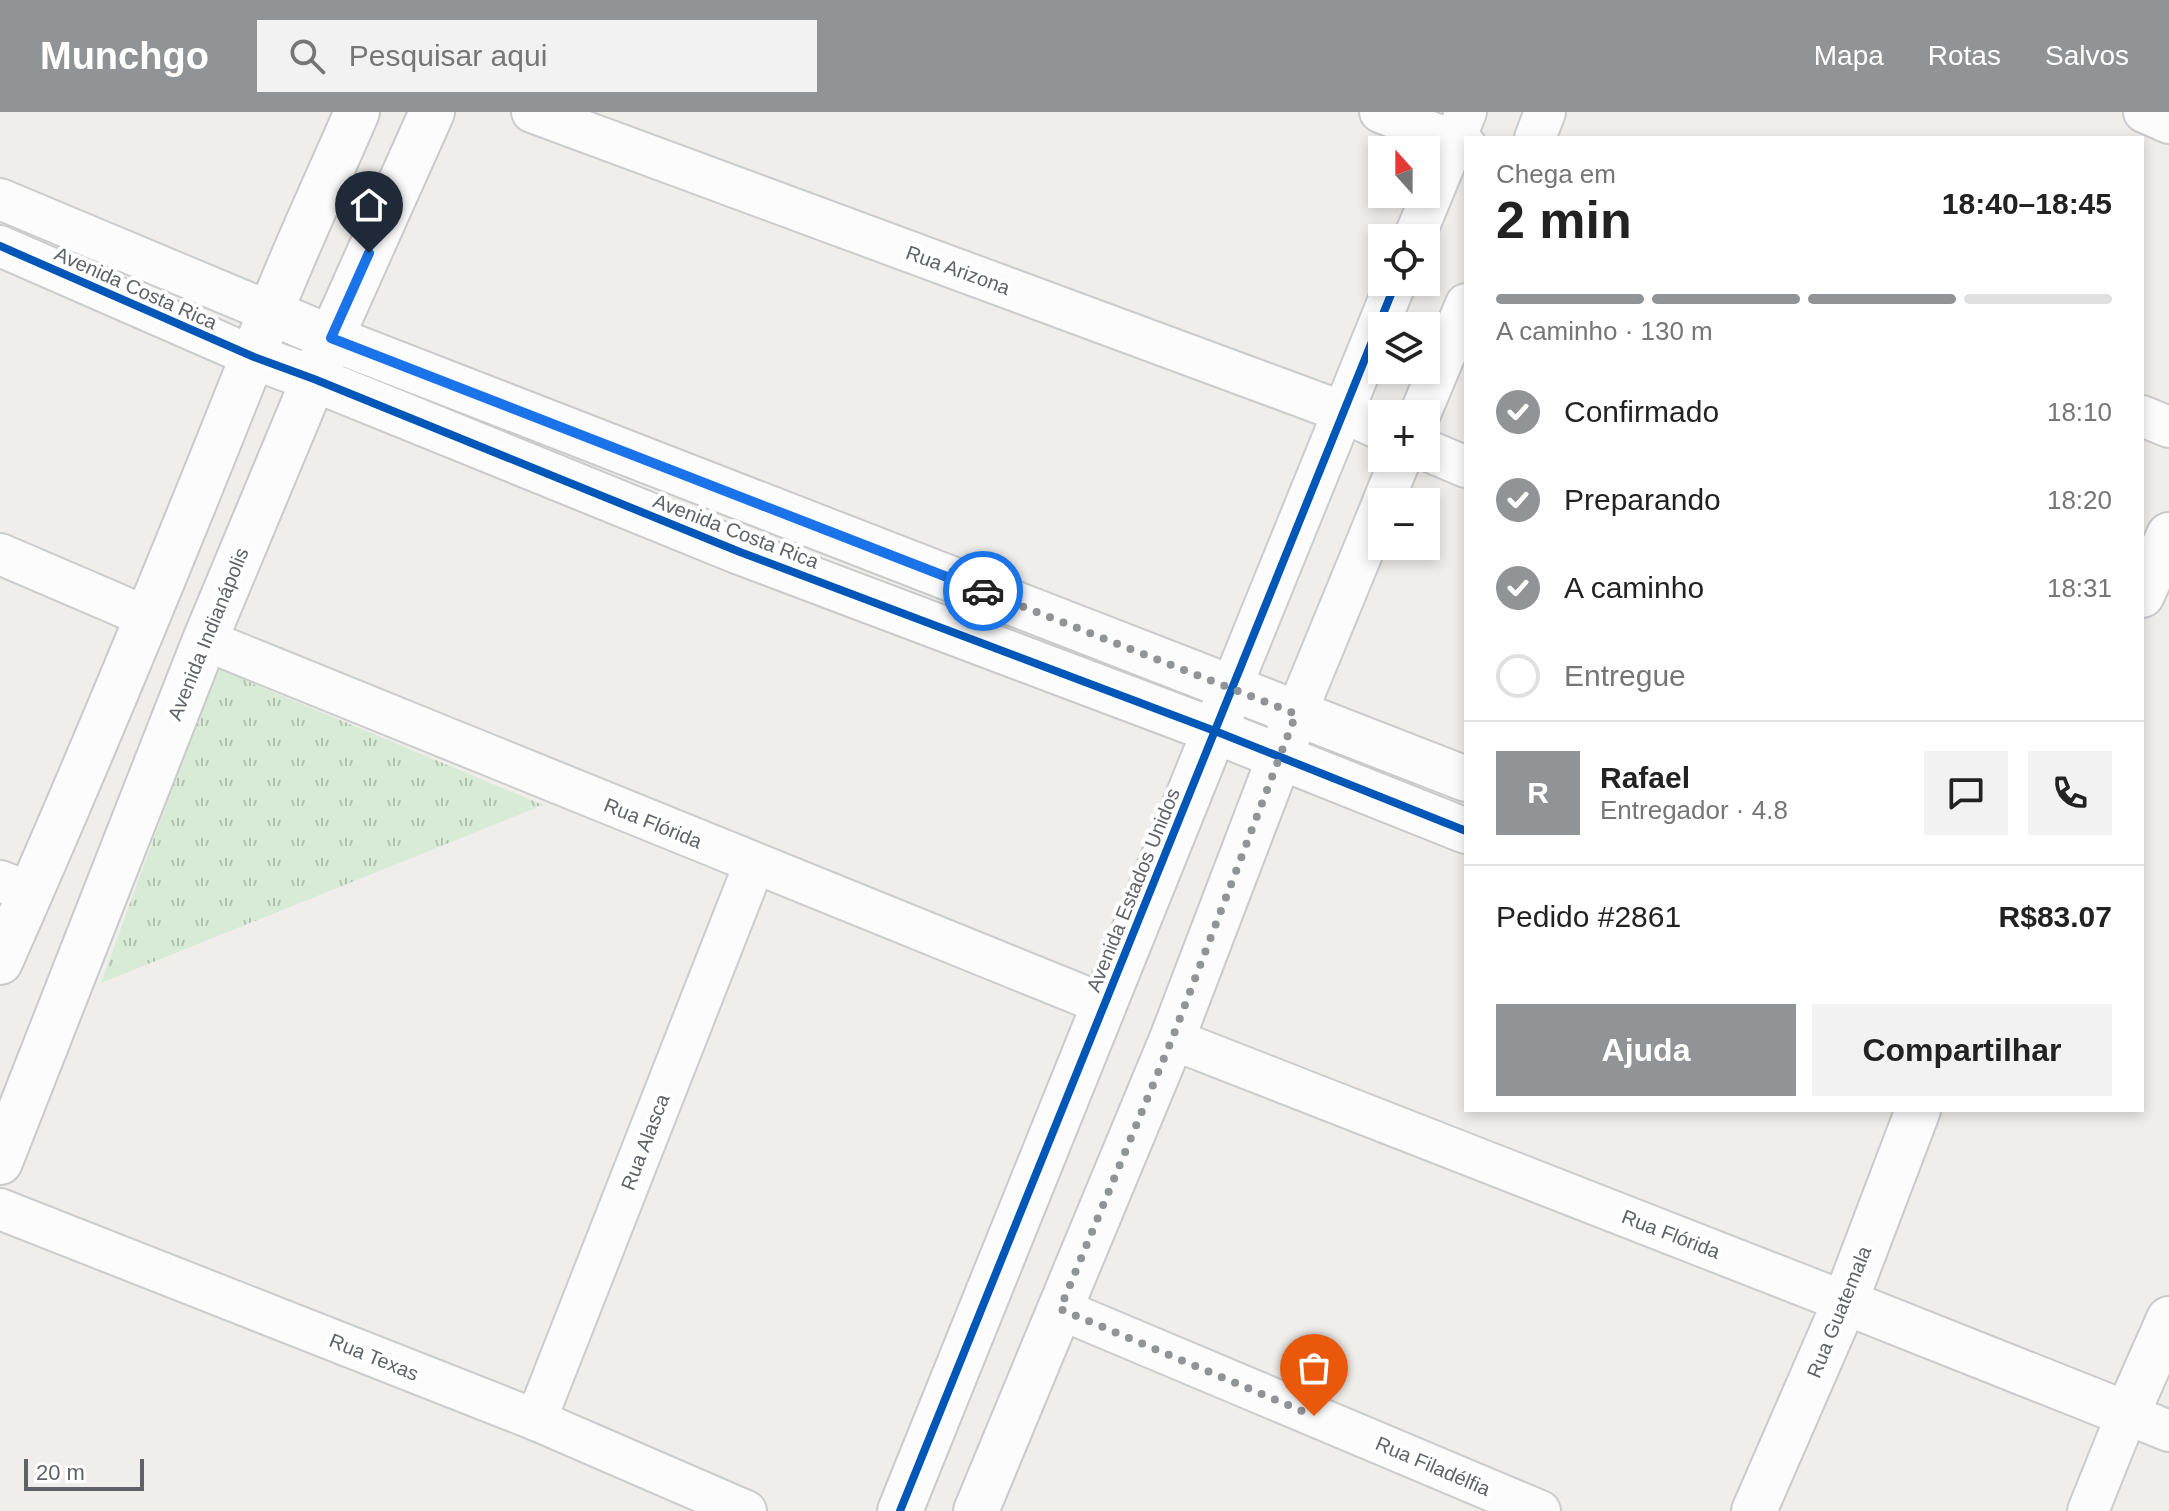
<!DOCTYPE html>
<html lang="pt">
<meta charset="utf-8">
<style>
:root{--surface:#fff;--page:#f2f2f2;--text:#222;--muted:#767676;--line:#e0e0e0;--accent:#919496}
body{margin:0;font-family:Arial,sans-serif;background:var(--page);color:var(--text);height:100vh;display:flex;flex-direction:column;font-size:30px;white-space:nowrap}
*{box-sizing:border-box;margin:0}
p{font-size:26px;color:var(--muted)}
.icon{flex:none;width:44px;height:44px;fill:none;stroke:currentColor;stroke-width:2;stroke-linecap:round;stroke-linejoin:round}
.map{position:relative;flex:1;overflow:hidden}
.sheet{position:absolute;left:1464px;top:24px;width:680px;height:976px;display:flex;flex-direction:column;background:var(--surface);border-radius:0px;box-shadow:0 4px 12px #0003}
.sheet>*{flex:none}
.needle{width:52px;rotate:339deg}
.buttons{position:absolute;left:1368px;top:24px;display:grid;gap:16px}
.buttons a{display:grid;place-items:center;width:72px;height:72px;border-radius:0px;background:var(--surface);box-shadow:0 4px 12px #0003;font-size:40px}
.scale{position:absolute;left:24px;bottom:20px;width:120px;box-sizing:border-box;padding-left:8px;border:4px solid #5f6368;border-top:0;font-size:22px;line-height:28px;white-space:nowrap;color:#5f6368;-webkit-text-stroke:6px #fff;paint-order:stroke}
.pin{position:absolute;display:grid;place-items:center;width:68px;height:68px;color:#fff;margin:-82px -34px;border-radius:50% 50% 50% 0;rotate:-45deg;box-shadow:0 0 8px #0007}
.pin .icon{rotate:45deg}
.courier{position:absolute;display:grid;place-items:center;width:80px;height:80px;margin:-40px;border:6px solid #1a73e8;border-radius:50%;background:#fff;color:#222;box-shadow:0 2px 10px #0007}
.headline em{font-style:normal;font-weight:700}
.headline div{display:flex;flex-direction:column-reverse}
.headline{display:flex;align-items:center;justify-content:space-between;height:136px;padding:0 32px}
h1{font-size:52px;font-weight:700;line-height:60px}
.bar{display:grid;grid-template-columns:repeat(4,1fr);gap:12px 8px;align-content:center;height:96px;padding:0 32px}
.bar i{height:10px;border-radius:6px;background:var(--line)}
.bar .current{background:var(--accent)}
.bar p{grid-column:span 4}
.line{display:flex;align-items:center;gap:20px;padding:0 32px;border-top:2px solid var(--line)}
.line div{flex:1}
.round{display:grid;place-items:center;flex:none;width:84px;height:84px;border-radius:0px;background:var(--page)}
ol{padding:0 32px;list-style:none}
li{display:flex;align-items:center;gap:24px;height:88px}
li p{margin-inline-start:auto}
li .icon{padding:8px;border-radius:50%;background:var(--accent);color:#fff;stroke-width:4}
li:last-child{color:var(--muted)}
li i{width:44px;height:44px;border:4px solid var(--line);border-radius:50%}
.action{display:flex;gap:16px;margin-top:auto;padding:16px 32px}
.action a{flex:1;height:92px;border-radius:0px;background:var(--accent);color:#fff;font-size:32px;font-weight:700;line-height:92px;text-align:center}
.action a+a{background:var(--page);color:var(--text)}
header{display:flex;align-items:center;gap:48px;box-sizing:border-box;height:112px;padding:0 40px;background:var(--accent);color:#fff}
header strong{font-size:38px}
nav{display:flex;gap:44px;margin-inline-start:auto;font-size:28px}
.search{width:560px;height:72px;background:var(--page);display:flex;align-items:center;gap:20px;box-sizing:border-box;padding:0 28px;border-radius:0px;color:var(--muted);font-size:30px}
.map>svg:first-child{display:block}
.park{fill:url(#park-tufts)}
.lines{fill:none;stroke-linecap:round;stroke-linejoin:round}
.street-casing{stroke:#cbcccc;stroke-width:44}
.secondary-casing{stroke:#cacacb;stroke-width:48}
.street{stroke:#fdfcfc;stroke-width:40}
.secondary{stroke:#fdfcfc;stroke-width:44}
.cycleway-casing{stroke:#fff;stroke-width:13}
.cycleway{stroke:#0057b8;stroke-width:8}
.done{stroke:#919496;stroke-width:8;stroke-dasharray:0 14.4}
.route{stroke:#1a73e8;stroke-width:10}
.labels{text-anchor:middle;dominant-baseline:central;stroke-width:8;stroke-linejoin:round;paint-order:stroke}
.street-label{font-size:20px;fill:#5f6368;stroke:#fff}
</style>
<header>
<strong>Munchgo</strong>
<div class="search"><svg class="icon" aria-label="search" viewBox="0 0 24 24"><circle cx="10" cy="10" r="6"/><path d="M15 15l6 6"/></svg>Pesquisar aqui</div>
<nav><a>Mapa</a><a>Rotas</a><a>Salvos</a></nav>
</header>
<div class="map">
<svg width="2169" height="1399" viewBox="0 0 2169 1399">
<defs>
<pattern id="park-tufts" width="24" height="20" patternUnits="userSpaceOnUse" patternTransform="scale(2)"><rect width="24" height="20" fill="#d8ebd6"/><path d="M3 7l-1-3M5 7V3M7 7l1-3M15 17l-1-3M17 17v-4M19 17l1-3" fill="none" stroke="#b2c2b1"/></pattern>
</defs>
<rect width="100%" height="100%" fill="#efeeea"/>
<polygon class="park" points="216,556 543,693 101,871"/>
<g class="lines">
<defs>
<g id="street">
<polyline points="532,0 1343,300 1382,318"/>
<polyline points="1380,0 1466,34"/>
<polyline points="2144,0 2169,11"/>
<polyline points="1535,26 1545,0"/>
<polyline points="0,87 270,200"/>
<polyline points="1414,126 1466,0"/>
<polyline points="0,134 254,245"/>
<polyline points="1420,302 1466,192"/>
<polyline points="2142,304 2169,315"/>
<polyline points="1426,338 1466,355"/>
<polyline points="1383,390 1401,346"/>
<polyline points="0,442 147,505"/>
<polyline points="205,528 1103,892"/>
<polyline points="1231,576 1396,170"/>
<polyline points="1296,602 1382,393"/>
<polyline points="0,769 31,781"/>
<polyline points="1172,927 1845,1190"/>
<polyline points="0,1097 536,1308 746,1399"/>
<polyline points="1060,1197 1540,1399"/>
<polyline points="536,1308 754,753"/>
<polyline points="2088,1399 2127,1302 2169,1319"/>
</g>
<g id="secondary">
<polyline points="270,200 331,226 1466,667"/>
<polyline points="254,245 314,267 740,440 1215,619 1466,719"/>
<polyline points="2142,483 2169,423"/>
<path d="M 0,850 C 95,636 184,419 270,201 C 297,133 328,67 357,0"/>
<polyline points="0,1050 205,528 331,226 432,0"/>
<polyline points="1845,1190 2127,1302 2169,1207"/>
<polyline points="900,1399 1225,593"/>
<polyline points="976,1399 1172,927 1290,618"/>
<polyline points="1754,1399 1845,1190 1918,998"/>
</g>
</defs>
<use href="#street" class="street-casing"/>
<use href="#secondary" class="secondary-casing"/>
<use href="#street" class="street"/>
<use href="#secondary" class="secondary"/>
<defs>
<g id="cycleway">
<polyline points="0,134 254,245 314,267 740,440 1215,619 1466,719"/>
<polyline points="900,1399 1396,170"/>
</g>
</defs>
<use href="#cycleway" class="cycleway-casing"/>
<use href="#cycleway" class="cycleway"/>
</g>
<g class="lines">
<polyline class="done" points="983,479 1296,602 1172,927 1060,1197 1314,1304"/>
<polyline class="route" points="369,141 331,226 983,479"/>
</g>
<g class="labels">
<g class="street-label">
<text transform="translate(958 158) rotate(20)">Rua Arizona</text>
<text transform="translate(136 176) rotate(24)">Avenida Costa Rica</text>
<text transform="translate(736 419) rotate(21)">Avenida Costa Rica</text>
<text transform="translate(208 522) rotate(-68)">Avenida Indianápolis</text>
<text transform="translate(653 711) rotate(22)">Rua Flórida</text>
<text transform="translate(1133 778) rotate(-68)">Avenida Estados Unidos</text>
<text transform="translate(645 1030) rotate(-69)">Rua Alasca</text>
<text transform="translate(1671 1122) rotate(21)">Rua Flórida</text>
<text transform="translate(1839 1200) rotate(-68)">Rua Guatemala</text>
<text transform="translate(374 1245) rotate(22)">Rua Texas</text>
<text transform="translate(1433 1354) rotate(23)">Rua Filadélfia</text>
</g>
</g>
</svg>
<div class="buttons">
<a><svg class="needle" viewBox="-14 -14 28 28"><path d="M0-13l5 13h-10z" fill="#e53935"/><path d="M0 13l5-13h-10z" fill="#767676"/></svg></a>
<a><svg class="icon" aria-label="locate" viewBox="0 0 24 24"><circle cx="12" cy="12" r="6"/><path d="M12 2v4M12 18v4M2 12h4M18 12h4"/></svg></a>
<a><svg class="icon" aria-label="layers" viewBox="0 0 24 24"><path d="M12 4l9 5-9 5-9-5zM3 14l9 5 9-5"/></svg></a>
<a>+</a>
<a>−</a>
</div>
<div class="scale">20 m</div>
<div class="pin" style="left:1314px;top:1304px;background:#ea580c"><svg class="icon" aria-label="bag" viewBox="0 0 24 24"><path d="M5 8h14l-1 12H6zM9 8a3 3 0 0 1 6 0"/></svg></div>
<div class="pin" style="left:369px;top:141px;background:#1f2937"><svg class="icon" aria-label="home" viewBox="0 0 24 24"><path d="M3 11l9-7 9 7M6 9v11h12V9"/></svg></div>
<div class="courier" style="left:983px;top:479px"><svg class="icon" aria-label="car" viewBox="0 0 24 24"><path d="M5 17H2v-5l4-1 3-4h7l3 4 3 1v5h-3M9 17h6M6 11h13"/><circle cx="7" cy="17" r="2"/><circle cx="17" cy="17" r="2"/></svg></div>
<section class="sheet">
<div class="headline"><div><h1>2 min</h1><p>Chega em</p></div><em>18:40–18:45</em></div>
<div class="bar"><i class="current"></i><i class="current"></i><i class="current"></i><i></i><p>A caminho · 130 m</p></div>
<ol>
<li><svg class="icon" aria-label="check" viewBox="0 0 24 24"><path d="M5 12l5 5 9-10"/></svg>Confirmado<p>18:10</p></li>
<li><svg class="icon" aria-label="check" viewBox="0 0 24 24"><path d="M5 12l5 5 9-10"/></svg>Preparando<p>18:20</p></li>
<li><svg class="icon" aria-label="check" viewBox="0 0 24 24"><path d="M5 12l5 5 9-10"/></svg>A caminho<p>18:31</p></li>
<li><i></i>Entregue</li>
</ol>
<div class="line" style="height:144px"><b class="round" style="background:var(--accent);color:#fff">R</b><div><b>Rafael</b><p>Entregador · 4.8</p></div><a class="round"><svg class="icon" aria-label="chat" viewBox="0 0 24 24"><path d="M4 5h16v11H9l-5 4z"/></svg></a><a class="round"><svg class="icon" aria-label="phone" viewBox="0 0 24 24"><path d="M5 4h4l2 5-3 2q2 4 5 5l2-3 5 2v4C11 20 4 13 5 4z"/></svg></a></div>
<div class="line" style="height:104px"><div>Pedido #2861</div><b>R$83.07</b></div>
<div class="action"><a>Ajuda</a><a>Compartilhar</a></div>
</section>
</div>
